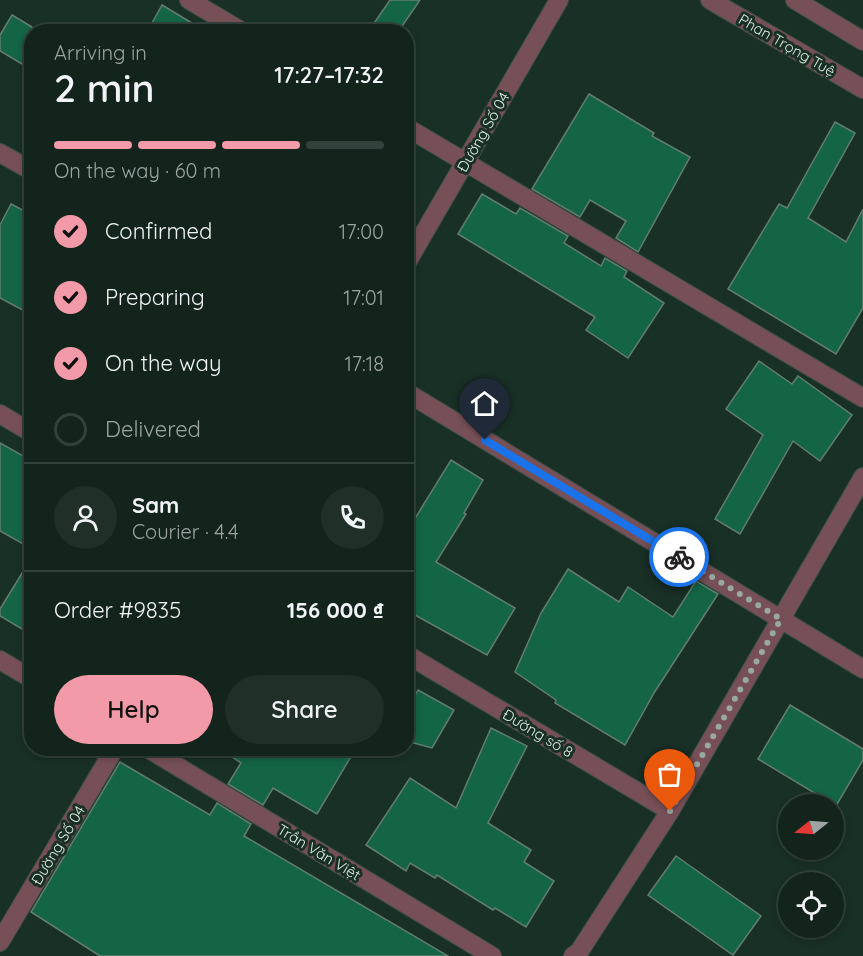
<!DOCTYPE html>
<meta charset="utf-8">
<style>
:root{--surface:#13241c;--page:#203029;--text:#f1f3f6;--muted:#9da4a3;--line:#32413b;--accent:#f39aa8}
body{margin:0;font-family:Quicksand,sans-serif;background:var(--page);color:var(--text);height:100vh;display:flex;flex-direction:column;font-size:22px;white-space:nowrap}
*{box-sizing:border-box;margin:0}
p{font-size:20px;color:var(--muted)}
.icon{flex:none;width:33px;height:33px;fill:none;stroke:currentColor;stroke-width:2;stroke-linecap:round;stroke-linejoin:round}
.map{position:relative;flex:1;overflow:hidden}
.sheet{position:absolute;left:24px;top:24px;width:390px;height:732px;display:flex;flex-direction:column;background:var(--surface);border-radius:24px;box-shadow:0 3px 9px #0003,0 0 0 2px var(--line)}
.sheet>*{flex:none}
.needle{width:39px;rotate:253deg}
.buttons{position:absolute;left:778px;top:794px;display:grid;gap:12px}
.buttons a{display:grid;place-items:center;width:66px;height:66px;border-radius:50%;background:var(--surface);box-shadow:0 3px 9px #0003,0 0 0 2px var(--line);font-size:30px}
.pin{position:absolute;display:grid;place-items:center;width:51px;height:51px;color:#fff;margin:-62px -26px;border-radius:50% 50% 50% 0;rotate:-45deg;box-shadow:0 0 6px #0007}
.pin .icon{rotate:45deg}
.courier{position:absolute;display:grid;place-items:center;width:60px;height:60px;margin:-30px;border:4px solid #1a73e8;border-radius:50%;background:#fff;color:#222;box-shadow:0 2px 8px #0007}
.headline em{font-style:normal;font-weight:600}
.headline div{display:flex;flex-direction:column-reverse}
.headline{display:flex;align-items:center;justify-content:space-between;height:102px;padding:0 30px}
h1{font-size:39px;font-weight:600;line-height:45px}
.bar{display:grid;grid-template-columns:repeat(4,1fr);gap:9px 6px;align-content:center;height:72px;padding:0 30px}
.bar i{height:8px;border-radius:4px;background:var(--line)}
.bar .current{background:var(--accent)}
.bar p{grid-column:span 4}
.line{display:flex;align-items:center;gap:15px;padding:0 30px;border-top:2px solid var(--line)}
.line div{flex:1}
.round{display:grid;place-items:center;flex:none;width:63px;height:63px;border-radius:32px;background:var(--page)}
ol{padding:0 30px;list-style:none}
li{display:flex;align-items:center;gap:18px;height:66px}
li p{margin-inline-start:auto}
li .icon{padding:6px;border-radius:50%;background:var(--accent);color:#111;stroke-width:4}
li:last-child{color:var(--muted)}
li i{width:33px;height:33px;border:3px solid var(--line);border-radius:50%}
.primary-button{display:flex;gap:12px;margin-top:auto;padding:12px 30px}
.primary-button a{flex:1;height:69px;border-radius:36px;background:var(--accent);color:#111;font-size:24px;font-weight:600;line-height:69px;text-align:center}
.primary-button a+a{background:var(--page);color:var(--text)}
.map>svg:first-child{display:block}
.building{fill:#146446;stroke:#647d70;stroke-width:1.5}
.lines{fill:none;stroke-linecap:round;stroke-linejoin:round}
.minor-casing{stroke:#384e44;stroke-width:20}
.minor{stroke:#765056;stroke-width:18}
.done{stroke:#98a9a0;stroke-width:6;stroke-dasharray:0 10.8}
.route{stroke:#1a73e8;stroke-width:8}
.labels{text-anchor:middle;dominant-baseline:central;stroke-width:6;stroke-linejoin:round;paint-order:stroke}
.street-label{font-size:15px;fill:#dceae2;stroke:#193026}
</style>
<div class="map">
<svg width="863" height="956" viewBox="0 0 863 956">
<rect width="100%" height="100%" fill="#193026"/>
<g class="building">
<polygon points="390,0 420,0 398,32 368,32"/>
<polygon points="162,5 207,32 147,32"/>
<polygon points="12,15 32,27 32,70 0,51 0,35"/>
<polygon points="589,94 654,133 652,136 690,157 638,252 616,238 626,221 590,200 580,217 532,189"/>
<polygon points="835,122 855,133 808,218 846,242 863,209 863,308 836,354 728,289 779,204 787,208"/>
<polygon points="482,194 516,214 520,208 568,236 564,243 601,266 605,258 627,271 624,277 664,303 628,358 586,330 595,317 458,234"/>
<polygon points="11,204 32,215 32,315 0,298 0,225"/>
<polygon points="759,361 792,384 798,376 852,415 820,461 793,441 740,534 715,519 763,435 726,409"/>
<polygon points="0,443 32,461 32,549 0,531"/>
<polygon points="451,460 483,480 464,513 466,514 436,562 515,608 487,655 406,610 406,533"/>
<polygon points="32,557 32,635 0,616 0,609"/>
<polygon points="568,569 619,602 628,587 673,617 696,581 718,594 654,693 625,745 555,703 556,700 515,672 541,613"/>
<polygon points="418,690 454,710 432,748 406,741 406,711"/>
<polygon points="790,705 863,749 863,760 836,806 758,759"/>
<polygon points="491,728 527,746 488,823 531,850 524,862 554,881 526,927 495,908 493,910 437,875 435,878 410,863 406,871 366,845 410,778 456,808"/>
<polygon points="219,748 356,748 317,814 273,788 263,805 228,784 241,763"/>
<polygon points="120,762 210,815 217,803 251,824 244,836 448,956 100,956 31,912"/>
<polygon points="676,856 761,916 733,955 648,895"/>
</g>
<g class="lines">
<defs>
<g id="minor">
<polyline points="189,0 243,32"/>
<polyline points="710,0 863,89"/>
<polyline points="795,0 863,41"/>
<polyline points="406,127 863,398"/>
<polyline points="0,153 32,171"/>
<polyline points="406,264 559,0"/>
<polyline points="406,392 863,669"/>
<polyline points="0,414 32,433"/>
<polyline points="406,654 670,811"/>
<polyline points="0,660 32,679"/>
<polyline points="147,748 492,956"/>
<polyline points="0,942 115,748"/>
<polyline points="573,956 579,952 670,811 863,477"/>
</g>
</defs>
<use href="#minor" class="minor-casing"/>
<use href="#minor" class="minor"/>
</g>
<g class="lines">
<polyline class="done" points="670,811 781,619 679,557"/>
<polyline class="route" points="485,440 679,557"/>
</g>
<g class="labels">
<g class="street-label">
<text transform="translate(787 45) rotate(30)">Phan Trọng Tuệ</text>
<text transform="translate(483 132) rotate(-60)">Đường Số 04</text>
<text transform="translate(538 733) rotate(31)">Đường số 8</text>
<text transform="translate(58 845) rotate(-59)">Đường Số 04</text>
<text transform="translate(319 852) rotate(31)">Trần Văn Việt</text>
</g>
</g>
</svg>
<div class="buttons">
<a><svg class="needle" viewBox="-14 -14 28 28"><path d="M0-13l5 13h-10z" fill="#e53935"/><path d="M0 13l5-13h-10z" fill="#9da4a3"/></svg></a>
<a><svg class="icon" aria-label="locate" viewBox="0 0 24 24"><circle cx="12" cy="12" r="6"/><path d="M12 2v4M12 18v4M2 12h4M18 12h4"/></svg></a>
</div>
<div class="pin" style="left:670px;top:811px;background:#ea580c"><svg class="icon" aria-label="bag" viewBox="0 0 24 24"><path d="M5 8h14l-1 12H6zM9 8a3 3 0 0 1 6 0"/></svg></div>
<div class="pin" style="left:485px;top:440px;background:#1f2937"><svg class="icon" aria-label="home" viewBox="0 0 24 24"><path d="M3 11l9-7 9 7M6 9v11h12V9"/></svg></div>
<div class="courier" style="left:679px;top:557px"><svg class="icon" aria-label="bike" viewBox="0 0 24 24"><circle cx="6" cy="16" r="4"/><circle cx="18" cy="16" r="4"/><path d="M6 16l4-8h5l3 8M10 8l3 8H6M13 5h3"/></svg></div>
<section class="sheet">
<div class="headline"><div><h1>2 min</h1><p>Arriving in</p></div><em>17:27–17:32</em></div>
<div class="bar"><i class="current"></i><i class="current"></i><i class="current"></i><i></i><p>On the way · 60 m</p></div>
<ol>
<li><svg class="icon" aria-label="check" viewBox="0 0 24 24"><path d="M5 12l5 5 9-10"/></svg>Confirmed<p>17:00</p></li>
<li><svg class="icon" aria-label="check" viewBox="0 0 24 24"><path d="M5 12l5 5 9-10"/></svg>Preparing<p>17:01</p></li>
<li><svg class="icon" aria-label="check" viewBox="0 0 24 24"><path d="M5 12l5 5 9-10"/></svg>On the way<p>17:18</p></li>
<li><i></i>Delivered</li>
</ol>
<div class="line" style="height:108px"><a class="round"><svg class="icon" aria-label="person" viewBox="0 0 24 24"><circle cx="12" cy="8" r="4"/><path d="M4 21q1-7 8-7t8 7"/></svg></a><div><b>Sam</b><p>Courier · 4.4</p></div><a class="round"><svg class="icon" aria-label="phone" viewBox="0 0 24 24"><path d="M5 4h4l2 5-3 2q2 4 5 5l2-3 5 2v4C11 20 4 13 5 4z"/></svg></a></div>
<div class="line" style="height:78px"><div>Order #9835</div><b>156 000 ₫</b></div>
<div class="primary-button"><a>Help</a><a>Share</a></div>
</section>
</div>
